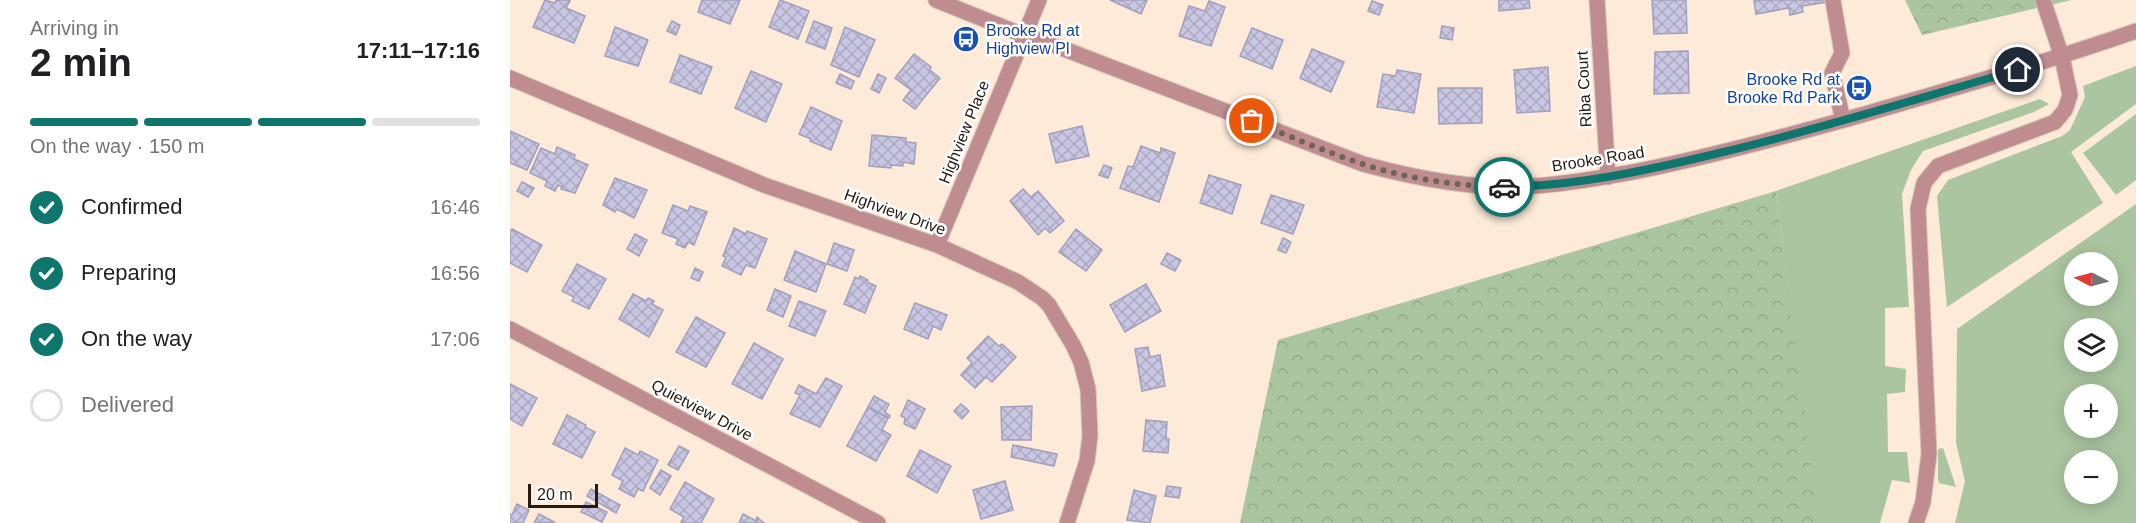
<!DOCTYPE html>
<meta charset="utf-8">
<style>
:root{--surface:#fff;--page:#f2f2f2;--text:#202124;--muted:#757577;--line:#e0e0e0;--accent:#0f766e}
body{margin:0;font-family:Helvetica,sans-serif;background:var(--page);color:var(--text);height:100vh;display:flex;flex-direction:column;font-size:22px;white-space:nowrap}
*{box-sizing:border-box;margin:0}
p{font-size:20px;color:var(--muted)}
.icon{flex:none;width:33px;height:33px;fill:none;stroke:currentColor;stroke-width:2;stroke-linecap:round;stroke-linejoin:round}
.map{position:relative;flex:1;overflow:hidden}
.drawer{display:flex;flex-direction:column;background:var(--surface);width:510px}
.drawer>*{flex:none}
.needle{width:39px;rotate:276deg}
.tools{position:absolute;left:1554px;top:252px;display:grid;gap:12px}
.tools a{display:grid;place-items:center;width:54px;height:54px;border-radius:50%;background:var(--surface);box-shadow:0 3px 15px #0003;font-size:30px}
.scale{position:absolute;left:18px;bottom:15px;width:70px;box-sizing:border-box;padding-left:6px;border:3px solid #241c14;border-top:0;font-size:16px;line-height:21px;white-space:nowrap;color:#241c14;-webkit-text-stroke:4px #fff;paint-order:stroke}
.pin{position:absolute;display:grid;place-items:center;width:51px;height:51px;color:#fff;margin:-26px;border:3px solid #fff;border-radius:50%;box-shadow:0 2px 6px #0007}
.courier{position:absolute;display:grid;place-items:center;width:60px;height:60px;margin:-30px;border:4px solid #0f766e;border-radius:50%;background:#fff;color:#222;box-shadow:0 2px 8px #0007}
.summary em{font-style:normal;font-weight:600}
.summary div{display:flex;flex-direction:column-reverse}
.summary{display:flex;align-items:center;justify-content:space-between;height:102px;padding:0 30px}
h1{font-size:39px;font-weight:600;line-height:45px}
.bar{display:grid;grid-template-columns:repeat(4,1fr);gap:9px 6px;align-content:center;height:72px;padding:0 30px}
.bar i{height:8px;border-radius:4px;background:var(--line)}
.bar .on{background:var(--accent)}
.bar p{grid-column:span 4}
ol{padding:0 30px;list-style:none}
li{display:flex;align-items:center;gap:18px;height:66px}
li p{margin-inline-start:auto}
li .icon{padding:6px;border-radius:50%;background:var(--accent);color:#fff;stroke-width:4}
li:last-child{color:var(--muted)}
li i{width:33px;height:33px;border:3px solid var(--line);border-radius:50%}
main{display:flex;flex:1;min-height:0}
.map>svg:first-child{display:block}
.green{fill:#aac5a0;fill-rule:evenodd}
.forest{fill:url(#forest-crowns)}
.building{fill:url(#building-cross-hatch);stroke:#a19fbb;stroke-width:1.5}
.lines{fill:none;stroke-linecap:round;stroke-linejoin:round}
.minor-casing{stroke:#d6c5b5;stroke-width:17}
.minor{stroke:#bf8d90;stroke-width:15}
.done{stroke:#706459;stroke-width:6;stroke-dasharray:0 10.8}
.route{stroke:#0f766e;stroke-width:8}
.labels{text-anchor:middle;dominant-baseline:central;stroke-width:5;stroke-linejoin:round;paint-order:stroke}
.transit-label{font-size:16px;fill:#164399;stroke:#fff;text-anchor:start}
.street-label{font-size:16px;fill:#241c14;stroke:#fff}
</style>
<main>
<section class="drawer">
<div class="summary"><div><h1>2 min</h1><p>Arriving in</p></div><em>17:11–17:16</em></div>
<div class="bar"><i class="on"></i><i class="on"></i><i class="on"></i><i></i><p>On the way · 150 m</p></div>
<ol>
<li><svg class="icon" aria-label="check" viewBox="0 0 24 24"><path d="M5 12l5 5 9-10"/></svg>Confirmed<p>16:46</p></li>
<li><svg class="icon" aria-label="check" viewBox="0 0 24 24"><path d="M5 12l5 5 9-10"/></svg>Preparing<p>16:56</p></li>
<li><svg class="icon" aria-label="check" viewBox="0 0 24 24"><path d="M5 12l5 5 9-10"/></svg>On the way<p>17:06</p></li>
<li><i></i>Delivered</li>
</ol>
</section>
<div class="map">
<svg width="1626" height="523" viewBox="0 0 1626 523">
<defs>
<pattern id="forest-crowns" width="20" height="18" patternUnits="userSpaceOnUse" patternTransform="scale(1.5)"><rect width="20" height="18" fill="#aac5a0"/><path d="M2 6a3 3 0 1 1 6 0M12 15a3 3 0 1 1 6 0" fill="none" stroke="#92a989"/></pattern>
<pattern id="building-cross-hatch" width="8" height="8" patternUnits="userSpaceOnUse" patternTransform="scale(1.5)"><rect width="8" height="8" fill="#c8c6e2"/><path d="M0 0l8 8M0 8l8-8" fill="none" stroke="#acaac1"/></pattern>
</defs>
<rect width="100%" height="100%" fill="#fdead8"/>
<g class="green">
<polygon points="1626,66 1626,104 1561,152 1593,203 1437,307 1427,196 1438,180 1552,136 1560,130 1575,97 1573,86"/>
<polygon points="1530,99 1539,104 1524,112 1413,151 1401,170 1392,194 1399,307 1375,308 1375,366 1396,369 1395,392 1377,394 1378,452 1397,452 1400,483 1382,480 1370,523 1307,523 1266,191"/>
<polygon points="1626,114 1626,180 1606,195 1573,153"/>
<path d="M 1626,204 L 1626,523 L 1445,523 L 1455,481 L 1446,443 L 1447,329 ZM 1564,262 L 1598,262 L 1598,296 L 1564,296 ZM 1564,328 L 1598,328 L 1598,362 L 1564,362 ZM 1598,394 L 1598,428 L 1564,428 L 1564,394 ZM 1598,460 L 1598,494 L 1564,494 L 1564,460 Z"/>
<polygon points="1433,448 1446,487 1429,483 1428,479 1428,449"/>
</g>
<g class="forest">
<polygon points="1395,0 1562,0 1412,35"/>
<polygon points="1266,191 1308,523 730,523 768,340"/>
</g>
<g class="building">
<polygon points="35,0 45,3 46,0 58,0 60,1 56,8 75,16 64,43 23,27"/>
<polygon points="192,0 230,0 220,24 188,12"/>
<polygon points="270,0 299,11 288,39 259,27"/>
<polygon points="600,0 637,0 631,14"/>
<polygon points="989,0 1019,0 1020,8 989,11"/>
<polygon points="1142,0 1176,0 1177,33 1144,34"/>
<polygon points="1244,0 1317,0 1317,2 1292,6 1293,12 1280,15 1279,8 1246,14"/>
<polygon points="699,1 715,7 701,46 669,36 679,6 695,11"/>
<polygon points="862,1 873,5 869,15 858,11"/>
<polygon points="162,21 170,25 166,35 157,31"/>
<polygon points="304,21 322,28 315,49 296,42"/>
<polygon points="932,26 944,28 942,40 930,38"/>
<polygon points="105,27 138,40 128,66 95,56"/>
<polygon points="335,27 365,40 349,77 321,65"/>
<polygon points="742,28 773,40 762,69 730,56"/>
<polygon points="802,49 834,62 821,92 790,78"/>
<polygon points="1178,51 1179,93 1144,94 1145,52"/>
<polygon points="404,54 421,67 420,70 430,78 405,109 393,100 401,90 385,78"/>
<polygon points="170,55 202,67 191,94 160,82"/>
<polygon points="1038,67 1040,111 1007,113 1004,70"/>
<polygon points="887,70 911,74 904,113 867,107 873,74 886,76"/>
<polygon points="241,71 272,84 256,122 225,108"/>
<polygon points="330,74 344,81 341,89 326,83"/>
<polygon points="368,74 376,78 369,93 361,89"/>
<polygon points="928,88 972,88 972,123 929,124"/>
<polygon points="301,107 332,121 321,150 300,141 301,139 289,134"/>
<polygon points="572,126 579,156 546,163 539,134"/>
<polygon points="0,131 29,144 17,170 0,163"/>
<polygon points="362,135 396,138 396,142 406,143 404,164 393,162 393,166 381,165 381,168 359,166"/>
<polygon points="631,146 650,153 651,148 665,153 649,202 610,188 618,166 623,167"/>
<polygon points="47,147 65,155 64,159 78,165 65,193 51,189 52,187 48,185 45,191 35,186 37,181 20,173 31,148 45,154"/>
<polygon points="594,165 602,168 598,178 589,175"/>
<polygon points="699,175 731,185 722,214 690,203"/>
<polygon points="105,178 137,190 124,218 107,209 105,212 93,205"/>
<polygon points="12,182 24,188 18,197 7,191"/>
<polygon points="513,189 521,197 528,191 554,221 540,233 535,228 528,235 500,201"/>
<polygon points="761,195 794,205 783,234 751,223"/>
<polygon points="163,205 178,211 180,206 197,212 184,245 178,242 175,248 166,244 168,239 152,233"/>
<polygon points="224,228 236,234 237,231 257,239 245,268 236,265 231,275 212,266 216,257 213,256"/>
<polygon points="2,229 32,245 17,272 0,263 0,232"/>
<polygon points="566,229 592,250 576,271 549,252"/>
<polygon points="125,234 137,240 129,256 117,249"/>
<polygon points="773,238 781,242 776,253 768,250"/>
<polygon points="324,243 344,250 337,271 317,264"/>
<polygon points="285,251 316,264 306,292 274,280"/>
<polygon points="657,253 671,260 665,271 651,264"/>
<polygon points="67,264 96,279 79,309 62,301 64,297 52,291"/>
<polygon points="185,268 193,272 189,281 181,278"/>
<polygon points="350,276 358,280 357,282 366,286 355,313 334,304 345,277 349,279"/>
<polygon points="636,284 651,311 615,332 600,305"/>
<polygon points="265,289 281,296 273,317 257,310"/>
<polygon points="123,294 136,301 138,298 144,301 142,304 153,310 139,337 109,319"/>
<polygon points="289,301 316,311 305,336 279,326"/>
<polygon points="405,303 437,315 431,330 423,326 418,339 394,329"/>
<polygon points="186,317 215,333 196,367 166,352"/>
<polygon points="478,336 489,346 492,344 506,357 482,382 476,377 465,388 451,375 462,363 457,358"/>
<polygon points="244,343 273,359 252,399 222,384"/>
<polygon points="638,347 640,357 650,355 655,386 632,391 625,349"/>
<polygon points="316,378 332,386 310,427 280,414 290,395 285,393 289,385 306,394"/>
<polygon points="0,384 27,398 12,426 0,419"/>
<polygon points="364,396 379,404 375,412 380,416 379,418 358,407"/>
<polygon points="398,400 415,409 405,429 394,424 395,418 391,416"/>
<polygon points="451,404 459,411 452,419 444,411"/>
<polygon points="522,406 521,440 492,440 491,407"/>
<polygon points="358,407 378,418 372,430 381,435 366,461 337,446"/>
<polygon points="57,415 76,425 75,427 85,432 72,458 43,444"/>
<polygon points="636,420 657,422 656,438 659,439 658,453 633,451"/>
<polygon points="503,445 547,454 544,466 501,457"/>
<polygon points="169,446 179,451 168,470 158,465"/>
<polygon points="115,448 128,455 130,451 148,460 133,491 128,489 124,497 109,489 113,481 102,475"/>
<polygon points="410,450 441,466 427,493 397,476"/>
<polygon points="151,470 161,476 150,495 140,488"/>
<polygon points="495,481 503,510 471,519 463,490"/>
<polygon points="175,482 204,499 191,523 172,523 171,522 174,517 160,509"/>
<polygon points="657,486 671,488 669,498 655,496"/>
<polygon points="81,489 110,505 106,513 77,496"/>
<polygon points="624,490 646,496 640,523 617,520"/>
<polygon points="76,502 97,512 92,522 71,512"/>
<polygon points="7,504 19,510 13,523 0,523 0,514 2,515"/>
<polygon points="29,514 44,522 24,523"/>
<polygon points="233,514 246,521 247,517 254,523 229,523"/>
</g>
<g class="lines">
<defs>
<g id="minor">
<path d="M 426,0 L 513,35 L 541,44 L 853,164 C 909,179 966,190 1024,186 C 1057,184 1090,178 1123,172 C 1199,157 1273,137 1348,116 C 1441,89 1534,63 1626,31"/>
<polyline points="1087,0 1098,177"/>
<polyline points="1323,1 1332,53 1322,73 1333,120"/>
<polyline points="0,78 254,185 427,245 508,282 532,298 539,305 563,345 571,362 578,389 580,436 577,461 557,523"/>
<polyline points="427,245 529,0"/>
<polyline points="0,329 368,523"/>
<polyline points="1406,523 1413,502 1419,454 1408,209 1414,183 1428,166 1545,122 1555,110 1560,95 1552,57 1533,0"/>
</g>
</defs>
<use href="#minor" class="minor-casing"/>
<use href="#minor" class="minor"/>
</g>
<g class="lines">
<path class="done" d="M 742,121 C 779,136 816,152 853,164 C 898,179 947,186 994,187"/>
<path class="route" d="M 994,187 C 1067,186 1139,170 1209,153 C 1310,129 1409,98 1508,70"/>
</g>
<defs>
<symbol id="bus-disc" viewBox="-11 -11 22 22"><circle r="9.5" fill="#1a4fb4" stroke="#fff"/><path d="M-5-6H5V4H4V6H2V4H-2V6H-4V4H-5ZM-3.5-4V0h7V-4ZM-3.5 1.2v1.5H-2V1.2ZM2 1.2v1.5H3.5V1.2Z" fill="#fff"/></symbol>
</defs>
<g fill-rule="evenodd">
<use href="#bus-disc" x="441" y="24" width="30" height="30"/>
<use href="#bus-disc" x="1334" y="73" width="30" height="30"/>
</g>
<g class="labels">
<g class="transit-label">
<text x="476" y="30">Brooke Rd at<tspan x="476" dy="18">Highview Pl</tspan></text>
<text x="1330" y="79" text-anchor="end">Brooke Rd at<tspan x="1330" dy="18">Brooke Rd Park</tspan></text>
</g>
<g class="street-label">
<text transform="translate(1074 89) rotate(-93)">Riba Court</text>
<text transform="translate(454 132) rotate(-68)">Highview Place</text>
<text transform="translate(1088 159) rotate(-9)">Brooke Road</text>
<text transform="translate(385 212) rotate(20)">Highview Drive</text>
<text transform="translate(192 410) rotate(28)">Quietview Drive</text>
</g>
</g>
</svg>
<div class="tools">
<a><svg class="needle" viewBox="-14 -14 28 28"><path d="M0-13l5 13h-10z" fill="#e53935"/><path d="M0 13l5-13h-10z" fill="#757577"/></svg></a>
<a><svg class="icon" aria-label="layers" viewBox="0 0 24 24"><path d="M12 4l9 5-9 5-9-5zM3 14l9 5 9-5"/></svg></a>
<a>+</a>
<a>−</a>
</div>
<div class="scale">20 m</div>
<div class="pin" style="left:742px;top:121px;background:#ea580c"><svg class="icon" aria-label="bag" viewBox="0 0 24 24"><path d="M5 8h14l-1 12H6zM9 8a3 3 0 0 1 6 0"/></svg></div>
<div class="pin" style="left:1508px;top:70px;background:#1f2937"><svg class="icon" aria-label="home" viewBox="0 0 24 24"><path d="M3 11l9-7 9 7M6 9v11h12V9"/></svg></div>
<div class="courier" style="left:994px;top:187px"><svg class="icon" aria-label="car" viewBox="0 0 24 24"><path d="M5 17H2v-5l4-1 3-4h7l3 4 3 1v5h-3M9 17h6M6 11h13"/><circle cx="7" cy="17" r="2"/><circle cx="17" cy="17" r="2"/></svg></div>
</div>
</main>
